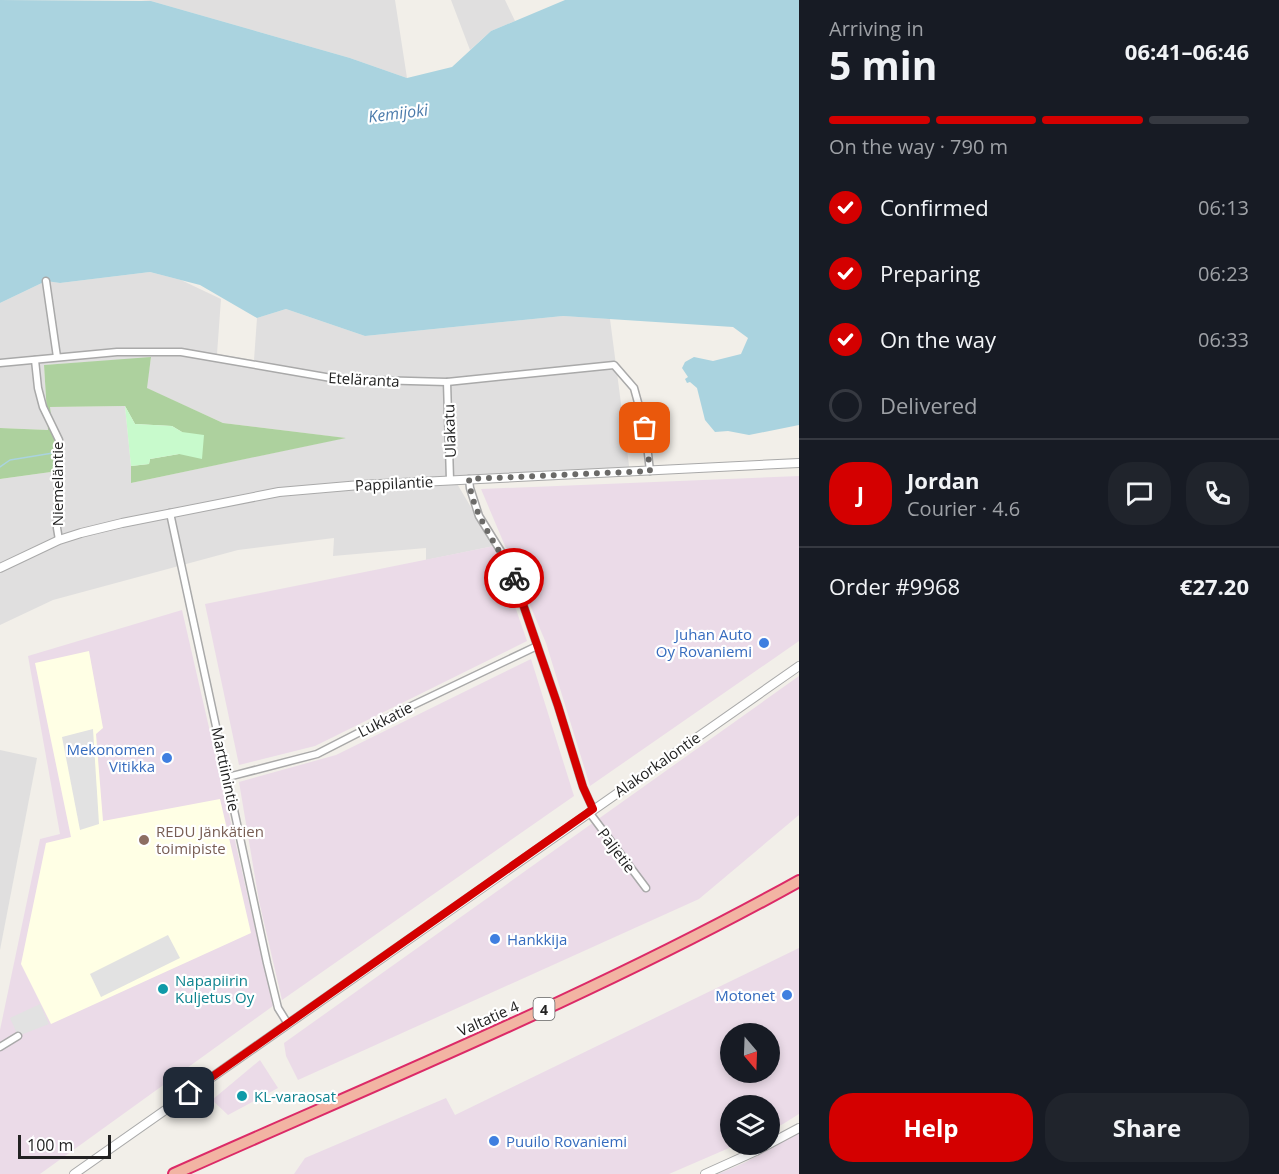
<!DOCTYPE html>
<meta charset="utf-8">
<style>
:root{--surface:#171b24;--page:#20242c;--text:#f1f3f6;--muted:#9ea1a6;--line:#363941;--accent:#d40000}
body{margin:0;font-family:"Open Sans",sans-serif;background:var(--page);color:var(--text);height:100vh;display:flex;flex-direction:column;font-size:22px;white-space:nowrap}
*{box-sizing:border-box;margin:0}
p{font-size:20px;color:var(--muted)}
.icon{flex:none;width:33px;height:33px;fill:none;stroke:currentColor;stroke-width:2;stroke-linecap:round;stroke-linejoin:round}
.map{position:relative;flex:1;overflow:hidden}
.drawer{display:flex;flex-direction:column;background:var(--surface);width:480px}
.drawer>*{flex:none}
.needle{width:39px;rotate:161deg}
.controls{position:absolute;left:720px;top:1023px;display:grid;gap:12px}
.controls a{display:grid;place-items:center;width:60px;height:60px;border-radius:50%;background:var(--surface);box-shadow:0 3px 9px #0003;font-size:30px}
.scale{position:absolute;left:18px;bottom:15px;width:93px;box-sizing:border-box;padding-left:6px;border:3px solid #222;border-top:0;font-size:16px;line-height:21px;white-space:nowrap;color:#222;-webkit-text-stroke:4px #fff;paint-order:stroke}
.pin{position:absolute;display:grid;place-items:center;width:51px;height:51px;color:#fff;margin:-26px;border-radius:12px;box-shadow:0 3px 9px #0006}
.courier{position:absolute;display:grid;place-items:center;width:60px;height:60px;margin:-30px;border:4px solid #d40000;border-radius:50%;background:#fff;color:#222;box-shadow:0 2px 8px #0007}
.head em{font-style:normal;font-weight:700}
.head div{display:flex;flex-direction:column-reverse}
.head{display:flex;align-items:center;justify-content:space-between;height:102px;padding:0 30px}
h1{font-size:39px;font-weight:700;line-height:45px}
.bar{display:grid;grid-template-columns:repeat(4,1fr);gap:9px 6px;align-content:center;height:72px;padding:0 30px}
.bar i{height:8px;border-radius:4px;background:var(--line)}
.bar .active{background:var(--accent)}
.bar p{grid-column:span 4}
.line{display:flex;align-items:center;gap:15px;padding:0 30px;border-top:2px solid var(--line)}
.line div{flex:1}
.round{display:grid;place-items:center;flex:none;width:63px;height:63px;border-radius:24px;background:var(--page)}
ol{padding:0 30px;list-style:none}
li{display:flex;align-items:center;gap:18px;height:66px}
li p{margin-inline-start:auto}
li .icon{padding:6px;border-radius:50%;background:var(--accent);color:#fff;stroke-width:4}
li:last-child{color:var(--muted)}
li i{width:33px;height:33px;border:3px solid var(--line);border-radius:50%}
.action{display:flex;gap:12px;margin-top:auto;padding:12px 30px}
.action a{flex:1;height:69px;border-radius:24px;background:var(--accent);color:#fff;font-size:24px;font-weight:700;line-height:69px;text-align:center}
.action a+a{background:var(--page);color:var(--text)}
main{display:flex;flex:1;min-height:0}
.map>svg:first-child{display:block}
.residential{fill:#e0dfdf}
.industrial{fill:#ebdbe8;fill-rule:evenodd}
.education{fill:#ffffe5}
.forest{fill:#add19e}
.park{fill:#c8facc}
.parking{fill:#e2e2e2}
.water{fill:#aad3df}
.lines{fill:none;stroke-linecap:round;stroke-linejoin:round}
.stream{stroke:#aad3df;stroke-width:1.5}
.minor-casing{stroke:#a9a9a9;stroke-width:9}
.tertiary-casing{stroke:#a9a9a9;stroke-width:10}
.trunk-casing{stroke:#dc2a67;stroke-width:14}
.minor{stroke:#fff;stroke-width:6}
.tertiary{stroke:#fff;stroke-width:8}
.trunk{stroke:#f2b4a3;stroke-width:10}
.done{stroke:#6b6a68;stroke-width:6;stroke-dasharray:0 10.8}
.route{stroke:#d40000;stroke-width:8}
.shop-dot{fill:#3f7fe0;stroke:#fff;stroke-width:2}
.education-dot{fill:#8d6e63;stroke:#fff;stroke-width:2}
.culture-dot{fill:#0f9aa8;stroke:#fff;stroke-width:2}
.labels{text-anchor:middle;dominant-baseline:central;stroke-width:4.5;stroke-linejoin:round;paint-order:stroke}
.shield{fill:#fff;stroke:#646464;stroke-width:1.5}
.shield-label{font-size:14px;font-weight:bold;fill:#222}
.street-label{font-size:15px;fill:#222;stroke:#fff}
.shop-label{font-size:15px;fill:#366cbe;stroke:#fff;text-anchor:end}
.education-label{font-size:15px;fill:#785e54;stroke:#fff;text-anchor:start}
.culture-label{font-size:15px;fill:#0d838f;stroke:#fff;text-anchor:start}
.water-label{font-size:16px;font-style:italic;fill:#4a7aab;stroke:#fff}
</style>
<main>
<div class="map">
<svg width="799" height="1174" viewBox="0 0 799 1174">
<rect width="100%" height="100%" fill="#f2efe9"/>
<g class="residential">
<polygon points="140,0 395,0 407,78 350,58 151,1"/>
<polygon points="451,0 505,0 515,21 491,31 470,50"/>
<polygon points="150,272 181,280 221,299 217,354 254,360 257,318 286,309 365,336 563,316 610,319 630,473 456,482 494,546 426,560 426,548 333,556 334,538 238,550 53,600 0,625 0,479 58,471 49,407 125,406 131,466 131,483 344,438 223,423 146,388 151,358 44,365 48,430 0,428 0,303 46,281 60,283"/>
<polygon points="0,750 37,758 0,950"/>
</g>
<g class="industrial">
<polygon points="799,476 799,641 590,786 546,643 481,489"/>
<polygon points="494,546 527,641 315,746 239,765 205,604"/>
<polygon points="182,610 273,1006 40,1174 0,1174 0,1030 40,839 60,834 28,656"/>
<polygon points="531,659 574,796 282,1000 259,901 239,782 336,755"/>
<polygon points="799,676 799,815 699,899 298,1080 286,1056 284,1043"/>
<path d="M 799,948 L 799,1114 L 783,1124 L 770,1130 L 770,1106 L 730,1106 L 730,1144 L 736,1145 L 669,1174 L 294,1174 L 305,1158 L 446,1098 L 455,1115 ZM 730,1034 L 770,1034 L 770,1072 L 730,1072 Z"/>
<polygon points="260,1060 278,1088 228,1115 212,1100"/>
<polygon points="799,1131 799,1174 718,1174 746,1162"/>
</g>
<polygon class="education" points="89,651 103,728 96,734 103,821 220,799 251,933 51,1024 21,964 46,843 71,837 35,663"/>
<polygon class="forest" points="151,357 147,388 223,423 346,438 131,483 131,466 149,464 150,459 179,454 182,432 172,426 135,424 125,406 50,407 58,471 0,479 0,428 48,430 44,365"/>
<polygon class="park" points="125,406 135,424 172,426 182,432 204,435 202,459 179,454 150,459 149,464 131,466"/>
<g class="parking">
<polygon points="93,729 99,824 80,830 62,737"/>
<polygon points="168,935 180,958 101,997 90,974"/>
<polygon points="40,1004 49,1024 18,1036 10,1018"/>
</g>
<polygon class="water" points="0,0 151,1 350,58 407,78 452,67 491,31 565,0 799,0 799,425 749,435 728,431 715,432 705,420 697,388 690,382 687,383 685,379 688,377 682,368 685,362 694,357 713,361 741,354 748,338 733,327 563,316 365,336 286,309 257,318 200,285 150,272 60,283 46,281 0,303"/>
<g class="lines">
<polyline class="stream" points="0,467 10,460 53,453"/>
<defs>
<g id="minor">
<polyline points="46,281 57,357"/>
<polyline points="35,360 38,388 43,407 59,440 57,528 59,540"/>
<polyline points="0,363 117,352 181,352 337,379 447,382 614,365 634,388 645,428 650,471"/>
<polyline points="447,382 450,480"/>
<polyline points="469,479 470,488 479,516 502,553 514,578 558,706 583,787 593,809"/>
<polyline points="170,513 267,963 278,1008 288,1024"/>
<polyline points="228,777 317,754 405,709 537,646"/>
<polyline points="589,812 646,888"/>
<polyline points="0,1047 18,1036"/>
</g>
<g id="tertiary">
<polyline points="0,568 59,540 81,533 122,523 279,492 360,485 799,463"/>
<polyline points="74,1174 799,666"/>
<polyline points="705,1174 756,1151 799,1128"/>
</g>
<path id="trunk" d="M 174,1174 C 384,1080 598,993 799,881"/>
</defs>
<use href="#minor" class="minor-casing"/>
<use href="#tertiary" class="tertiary-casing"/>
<use href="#trunk" class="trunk-casing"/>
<use href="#minor" class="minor"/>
<use href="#tertiary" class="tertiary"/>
<use href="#trunk" class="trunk"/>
</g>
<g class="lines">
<path class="done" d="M 514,578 C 499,546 472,516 469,479 L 650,471 L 645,428"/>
<polyline class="route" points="189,1093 593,809 583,787 558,706 514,578"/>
</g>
<g class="shop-dot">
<circle cx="764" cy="643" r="6"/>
<circle cx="167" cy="758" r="6"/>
<circle cx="495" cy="939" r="6"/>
<circle cx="787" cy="995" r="6"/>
<circle cx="494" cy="1141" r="6"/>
</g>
<circle class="education-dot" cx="144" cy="840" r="6"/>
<g class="culture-dot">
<circle cx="163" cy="989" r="6"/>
<circle cx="242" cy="1096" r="6"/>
</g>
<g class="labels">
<rect class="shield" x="533.5" y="998" width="21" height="22" rx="4.5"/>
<g class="shield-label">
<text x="544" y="1009">4</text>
</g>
<g class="street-label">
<text transform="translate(364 379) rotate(3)">Eteläranta</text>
<text transform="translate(449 431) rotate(-92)">Ulakatu</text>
<text transform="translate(394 483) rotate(-3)">Pappilantie</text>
<text transform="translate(57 484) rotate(-90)">Niemeläntie</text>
<text transform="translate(385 719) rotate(-27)">Lukkatie</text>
<text transform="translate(657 764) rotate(-35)">Alakorkalontie</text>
<text transform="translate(226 769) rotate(78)">Marttiinintie</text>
<text transform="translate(617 850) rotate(53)">Paljetie</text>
<text transform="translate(488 1018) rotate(-24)">Valtatie 4</text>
</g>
<g class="shop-label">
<text x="752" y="634">Juhan Auto<tspan x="752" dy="17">Oy Rovaniemi</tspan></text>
<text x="155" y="749">Mekonomen<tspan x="155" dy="17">Vitikka</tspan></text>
<text x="507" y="939" text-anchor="start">Hankkija</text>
<text x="775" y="995">Motonet</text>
<text x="506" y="1141" text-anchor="start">Puuilo Rovaniemi</text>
</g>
<g class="education-label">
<text x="156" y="831">REDU Jänkätien<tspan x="156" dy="17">toimipiste</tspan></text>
</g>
<g class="culture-label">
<text x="175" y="980">Napapiirin<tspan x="175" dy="17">Kuljetus Oy</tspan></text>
<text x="254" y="1096">KL-varaosat</text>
</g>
<g class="water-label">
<text transform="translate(398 113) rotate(-7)">Kemijoki</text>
</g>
</g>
</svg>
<div class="controls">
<a><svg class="needle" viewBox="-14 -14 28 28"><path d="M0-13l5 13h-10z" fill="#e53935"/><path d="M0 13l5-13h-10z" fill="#9ea1a6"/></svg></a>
<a><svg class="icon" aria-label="layers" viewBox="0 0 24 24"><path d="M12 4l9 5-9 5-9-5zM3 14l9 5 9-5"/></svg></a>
</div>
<div class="scale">100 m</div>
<div class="pin" style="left:645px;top:428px;background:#ea580c"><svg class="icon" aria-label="bag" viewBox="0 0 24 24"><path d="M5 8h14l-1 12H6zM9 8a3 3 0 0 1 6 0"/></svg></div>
<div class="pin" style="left:189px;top:1093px;background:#1f2937"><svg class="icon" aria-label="home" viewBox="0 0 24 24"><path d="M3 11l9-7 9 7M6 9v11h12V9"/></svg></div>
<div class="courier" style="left:514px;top:578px"><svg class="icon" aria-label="bike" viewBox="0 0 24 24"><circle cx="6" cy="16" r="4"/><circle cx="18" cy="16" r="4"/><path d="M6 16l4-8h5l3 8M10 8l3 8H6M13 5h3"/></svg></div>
</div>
<section class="drawer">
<div class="head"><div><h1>5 min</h1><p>Arriving in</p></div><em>06:41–06:46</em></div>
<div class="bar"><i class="active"></i><i class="active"></i><i class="active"></i><i></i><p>On the way · 790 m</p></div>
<ol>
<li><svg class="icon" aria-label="check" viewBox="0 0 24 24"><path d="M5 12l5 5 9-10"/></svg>Confirmed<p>06:13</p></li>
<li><svg class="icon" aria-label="check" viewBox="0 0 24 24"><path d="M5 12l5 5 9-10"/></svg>Preparing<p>06:23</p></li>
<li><svg class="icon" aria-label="check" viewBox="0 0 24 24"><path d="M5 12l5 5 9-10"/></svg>On the way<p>06:33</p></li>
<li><i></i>Delivered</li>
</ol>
<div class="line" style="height:108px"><b class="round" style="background:var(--accent);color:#fff">J</b><div><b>Jordan</b><p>Courier · 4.6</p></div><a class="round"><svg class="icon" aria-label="chat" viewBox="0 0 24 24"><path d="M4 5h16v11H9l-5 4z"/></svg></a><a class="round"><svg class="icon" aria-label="phone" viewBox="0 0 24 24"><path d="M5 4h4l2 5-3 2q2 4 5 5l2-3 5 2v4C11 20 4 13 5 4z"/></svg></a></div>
<div class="line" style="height:78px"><div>Order #9968</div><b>€27.20</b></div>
<div class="action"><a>Help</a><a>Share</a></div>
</section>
</main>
